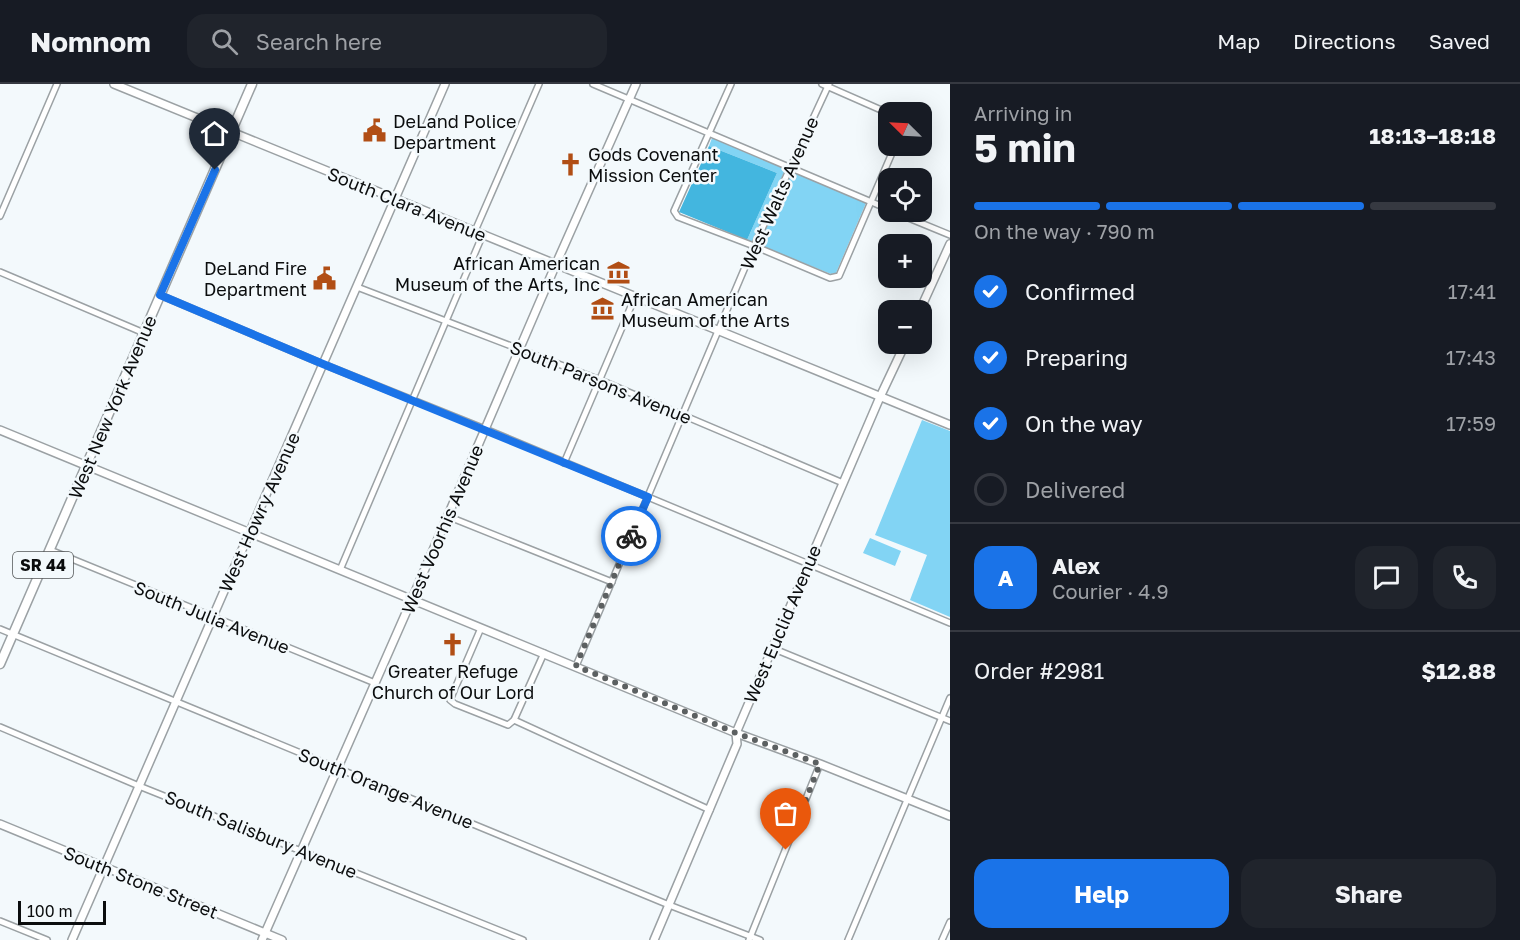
<!DOCTYPE html>
<meta charset="utf-8">
<style>
:root{--surface:#171b24;--page:#20242c;--text:#f1f3f6;--muted:#9ea1a6;--line:#363941;--accent:#1a73e8}
body{margin:0;font-family:"Golos Text",sans-serif;background:var(--page);color:var(--text);height:100vh;display:flex;flex-direction:column;font-size:22px;white-space:nowrap}
*{box-sizing:border-box;margin:0}
p{font-size:20px;color:var(--muted)}
.icon{flex:none;width:33px;height:33px;fill:none;stroke:currentColor;stroke-width:2;stroke-linecap:round;stroke-linejoin:round}
.map{position:relative;flex:1;overflow:hidden}
.sheet{display:flex;flex-direction:column;background:var(--surface);width:570px}
.sheet>*{flex:none}
.needle{width:39px;rotate:294deg}
.tools{position:absolute;left:878px;top:18px;display:grid;gap:12px}
.tools a{display:grid;place-items:center;width:54px;height:54px;border-radius:12px;background:var(--surface);box-shadow:0 6px 24px #0002;font-size:30px}
.scale{position:absolute;left:18px;bottom:15px;width:88px;box-sizing:border-box;padding-left:6px;border:3px solid #0b0d0e;border-top:0;font-size:16px;line-height:21px;white-space:nowrap;color:#0b0d0e;-webkit-text-stroke:4px #f3f9fc;paint-order:stroke}
.pin{position:absolute;display:grid;place-items:center;width:51px;height:51px;color:#fff;margin:-62px -26px;border-radius:50% 50% 50% 0;rotate:-45deg;box-shadow:0 0 6px #0007}
.pin .icon{rotate:45deg}
.courier{position:absolute;display:grid;place-items:center;width:60px;height:60px;margin:-30px;border:4px solid #1a73e8;border-radius:50%;background:#fff;color:#222;box-shadow:0 2px 8px #0007}
.head em{font-style:normal;font-weight:700}
.head div{display:flex;flex-direction:column-reverse}
.head{display:flex;align-items:center;justify-content:space-between;height:102px;padding:0 24px}
h1{font-size:39px;font-weight:700;line-height:45px}
.bar{display:grid;grid-template-columns:repeat(4,1fr);gap:9px 6px;align-content:center;height:72px;padding:0 24px}
.bar i{height:8px;border-radius:4px;background:var(--line)}
.bar .selected{background:var(--accent)}
.bar p{grid-column:span 4}
.line{display:flex;align-items:center;gap:15px;padding:0 24px;border-top:2px solid var(--line)}
.line div{flex:1}
.round{display:grid;place-items:center;flex:none;width:63px;height:63px;border-radius:18px;background:var(--page)}
ol{padding:0 24px;list-style:none}
li{display:flex;align-items:center;gap:18px;height:66px}
li p{margin-inline-start:auto}
li .icon{padding:6px;border-radius:50%;background:var(--accent);color:#fff;stroke-width:4}
li:last-child{color:var(--muted)}
li i{width:33px;height:33px;border:3px solid var(--line);border-radius:50%}
.primary-button{display:flex;gap:12px;margin-top:auto;padding:12px 24px}
.primary-button a{flex:1;height:69px;border-radius:18px;background:var(--accent);color:#fff;font-size:24px;font-weight:700;line-height:69px;text-align:center}
.primary-button a+a{background:var(--page);color:var(--text)}
header{display:flex;align-items:center;gap:36px;box-sizing:border-box;height:84px;padding:0 30px;background:var(--surface);border-bottom:2px solid var(--line)}
header strong{font-size:28px}
nav{display:flex;gap:33px;margin-inline-start:auto;font-size:21px}
.search{width:420px;height:54px;background:var(--page);display:flex;align-items:center;gap:15px;box-sizing:border-box;padding:0 21px;border-radius:18px;color:var(--muted);font-size:22px}
main{display:flex;flex:1;min-height:0}
.map>svg:first-child{display:block}
.green{fill:#82d4f4}
.water{fill:#43b6df}
.lines{fill:none;stroke-linecap:round;stroke-linejoin:round}
.minor-casing{stroke:#9ba1a4;stroke-width:8}
.tertiary-casing{stroke:#9ba1a4;stroke-width:10}
.primary-casing{stroke:#9ba1a4;stroke-width:11}
.minor{stroke:#fff;stroke-width:5}
.tertiary{stroke:#fff;stroke-width:7}
.primary{stroke:#fff;stroke-width:8}
.done{stroke:#5c6061;stroke-width:6;stroke-dasharray:0 10.8}
.route{stroke:#1a73e8;stroke-width:8}
.labels{text-anchor:middle;dominant-baseline:central;stroke-width:5;stroke-linejoin:round;paint-order:stroke}
.shield{fill:#f3f9fc;stroke:#515455;stroke-width:1.5}
.shield-label{font-size:16px;font-weight:bold;fill:#0b0d0e}
.poi-label{font-size:18px;fill:#0b0d0e;stroke:#f3f9fc;text-anchor:start}
.street-label{font-size:18px;fill:#0b0d0e;stroke:#f3f9fc}
</style>
<header>
<strong>Nomnom</strong>
<div class="search"><svg class="icon" aria-label="search" viewBox="0 0 24 24"><circle cx="10" cy="10" r="6"/><path d="M15 15l6 6"/></svg>Search here</div>
<nav><a>Map</a><a>Directions</a><a>Saved</a></nav>
</header>
<main>
<div class="map">
<svg width="950" height="856" viewBox="0 0 950 856">
<rect width="100%" height="100%" fill="#f3f9fc"/>
<g class="green">
<polygon points="712,54 786,84 752,158 747,156 777,89 709,62"/>
<polygon points="792,87 866,119 836,189 831,190 758,161"/>
<polygon points="922,336 950,347 950,533 910,516 927,471 875,451"/>
<polygon points="870,454 901,467 895,482 863,469"/>
</g>
<polygon class="water" points="709,62 777,89 747,156 679,128"/>
<g class="lines">
<defs>
<g id="minor">
<polyline points="593,0 888,125"/>
<polyline points="731,0 674,127 678,133 754,162 830,194 839,192 895,62"/>
<polyline points="822,0 888,29"/>
<polyline points="894,128 950,151"/>
<polyline points="0,132 57,0"/>
<polyline points="475,147 539,0"/>
<polyline points="0,188 144,249"/>
<polyline points="357,203 600,296 843,399"/>
<polyline points="160,211 323,280 485,345 950,539"/>
<polyline points="564,379 635,213"/>
<polyline points="447,432 612,498"/>
<polyline points="50,466 375,599"/>
<polyline points="340,486 483,150"/>
<polyline points="481,544 450,616 455,620 508,641 514,636 544,569"/>
<polyline points="0,545 669,821 760,856"/>
<polyline points="772,564 950,637"/>
<polyline points="576,582 754,162 829,0"/>
<polyline points="514,636 710,726"/>
<polyline points="0,643 139,702 523,856"/>
<polyline points="0,837 47,856"/>
<polyline points="749,856 820,680"/>
<polyline points="848,856 950,614"/>
<polyline points="942,856 950,838"/>
</g>
<g id="tertiary">
<path d="M 114,0 C 392,116 672,227 950,341"/>
<polyline points="920,226 950,160"/>
<polyline points="0,346 736,649 820,680 950,732"/>
<polyline points="0,740 282,856"/>
<polyline points="72,856 445,0"/>
<polyline points="262,856 412,515 556,180 636,0"/>
<polyline points="654,856 737,660 736,649 880,313 905,260"/>
</g>
<polyline id="primary" points="0,580 252,0"/>
</defs>
<use href="#minor" class="minor-casing"/>
<use href="#tertiary" class="tertiary-casing"/>
<use href="#primary" class="primary-casing"/>
<use href="#minor" class="minor"/>
<use href="#tertiary" class="tertiary"/>
<use href="#primary" class="primary"/>
</g>
<g class="lines">
<polyline class="done" points="631,452 576,582 736,649 820,680 786,766"/>
<polyline class="route" points="215,86 160,211 323,280 648,413 631,452"/>
</g>
<defs>
<symbol id="civic-bare" viewBox="-9 -9 18 18"><path d="M-.6-6.5H3V-4.5H.6V-3L4-1V1h2V6H-6V1h2V-1L-.6-3ZM-1.2 2.5V6h2.4V2.5Z" fill="#b14e15" stroke="#f3f9fc" stroke-width="2.5" paint-order="stroke"/></symbol>
<symbol id="church-bare" viewBox="-9 -9 18 18"><path d="M-1.2-6h2.4v3.5h3.3v2.4h-3.3V6h-2.4V-.1h-3.3v-2.4h3.3Z" fill="#b14e15" stroke="#f3f9fc" stroke-width="2.5" paint-order="stroke"/></symbol>
<symbol id="museum-bare" viewBox="-9 -9 18 18"><path d="M0-6L6-3V-2H-6V-3ZM-5-1h2V3h-2ZM-1-1h2V3h-2ZM3-1h2V3H3ZM-6 4H6V6H-6Z" fill="#b14e15" stroke="#f3f9fc" stroke-width="2.5" paint-order="stroke"/></symbol>
</defs>
<g fill-rule="evenodd">
<use href="#civic-bare" x="358" y="30" width="33" height="33"/>
<use href="#church-bare" x="554" y="64" width="33" height="33"/>
<use href="#museum-bare" x="602" y="172" width="33" height="33"/>
<use href="#civic-bare" x="308" y="178" width="33" height="33"/>
<use href="#museum-bare" x="586" y="208" width="33" height="33"/>
<use href="#church-bare" x="436" y="544" width="33" height="33"/>
</g>
<g class="labels">
<rect class="shield" x="13" y="468" width="60" height="26" rx="4.5"/>
<g class="shield-label">
<text x="43" y="481">SR 44</text>
</g>
<g class="poi-label">
<text x="393" y="37">DeLand Police<tspan x="393" dy="21">Department</tspan></text>
<text x="588" y="70">Gods Covenant<tspan x="588" dy="21">Mission Center</tspan></text>
<text x="600" y="179" text-anchor="end">African American<tspan x="600" dy="21">Museum of the Arts, Inc</tspan></text>
<text x="307" y="184" text-anchor="end">DeLand Fire<tspan x="307" dy="21">Department</tspan></text>
<text x="621" y="215">African American<tspan x="621" dy="21">Museum of the Arts</tspan></text>
<text x="453" y="587" text-anchor="middle">Greater Refuge<tspan x="453" dy="21">Church of Our Lord</tspan></text>
</g>
<g class="street-label">
<text transform="translate(779 109) rotate(-66)">West Walts Avenue</text>
<text transform="translate(407 120) rotate(22)">South Clara Avenue</text>
<text transform="translate(601 298) rotate(22)">South Parsons Avenue</text>
<text transform="translate(112 323) rotate(-67)">West New York Avenue</text>
<text transform="translate(259 428) rotate(-66)">West Howry Avenue</text>
<text transform="translate(442 445) rotate(-67)">West Voorhis Avenue</text>
<text transform="translate(212 533) rotate(22)">South Julia Avenue</text>
<text transform="translate(782 540) rotate(-67)">West Euclid Avenue</text>
<text transform="translate(386 704) rotate(22)">South Orange Avenue</text>
<text transform="translate(261 750) rotate(22)">South Salisbury Avenue</text>
<text transform="translate(141 798) rotate(22)">South Stone Street</text>
</g>
</g>
</svg>
<div class="tools">
<a><svg class="needle" viewBox="-14 -14 28 28"><path d="M0-13l5 13h-10z" fill="#e53935"/><path d="M0 13l5-13h-10z" fill="#9ea1a6"/></svg></a>
<a><svg class="icon" aria-label="locate" viewBox="0 0 24 24"><circle cx="12" cy="12" r="6"/><path d="M12 2v4M12 18v4M2 12h4M18 12h4"/></svg></a>
<a>+</a>
<a>−</a>
</div>
<div class="scale">100 m</div>
<div class="pin" style="left:786px;top:766px;background:#ea580c"><svg class="icon" aria-label="bag" viewBox="0 0 24 24"><path d="M5 8h14l-1 12H6zM9 8a3 3 0 0 1 6 0"/></svg></div>
<div class="pin" style="left:215px;top:86px;background:#1f2937"><svg class="icon" aria-label="home" viewBox="0 0 24 24"><path d="M3 11l9-7 9 7M6 9v11h12V9"/></svg></div>
<div class="courier" style="left:631px;top:452px"><svg class="icon" aria-label="bike" viewBox="0 0 24 24"><circle cx="6" cy="16" r="4"/><circle cx="18" cy="16" r="4"/><path d="M6 16l4-8h5l3 8M10 8l3 8H6M13 5h3"/></svg></div>
</div>
<section class="sheet">
<div class="head"><div><h1>5 min</h1><p>Arriving in</p></div><em>18:13–18:18</em></div>
<div class="bar"><i class="selected"></i><i class="selected"></i><i class="selected"></i><i></i><p>On the way · 790 m</p></div>
<ol>
<li><svg class="icon" aria-label="check" viewBox="0 0 24 24"><path d="M5 12l5 5 9-10"/></svg>Confirmed<p>17:41</p></li>
<li><svg class="icon" aria-label="check" viewBox="0 0 24 24"><path d="M5 12l5 5 9-10"/></svg>Preparing<p>17:43</p></li>
<li><svg class="icon" aria-label="check" viewBox="0 0 24 24"><path d="M5 12l5 5 9-10"/></svg>On the way<p>17:59</p></li>
<li><i></i>Delivered</li>
</ol>
<div class="line" style="height:108px"><b class="round" style="background:var(--accent);color:#fff">A</b><div><b>Alex</b><p>Courier · 4.9</p></div><a class="round"><svg class="icon" aria-label="chat" viewBox="0 0 24 24"><path d="M4 5h16v11H9l-5 4z"/></svg></a><a class="round"><svg class="icon" aria-label="phone" viewBox="0 0 24 24"><path d="M5 4h4l2 5-3 2q2 4 5 5l2-3 5 2v4C11 20 4 13 5 4z"/></svg></a></div>
<div class="line" style="height:78px"><div>Order #2981</div><b>$12.88</b></div>
<div class="primary-button"><a>Help</a><a>Share</a></div>
</section>
</main>
